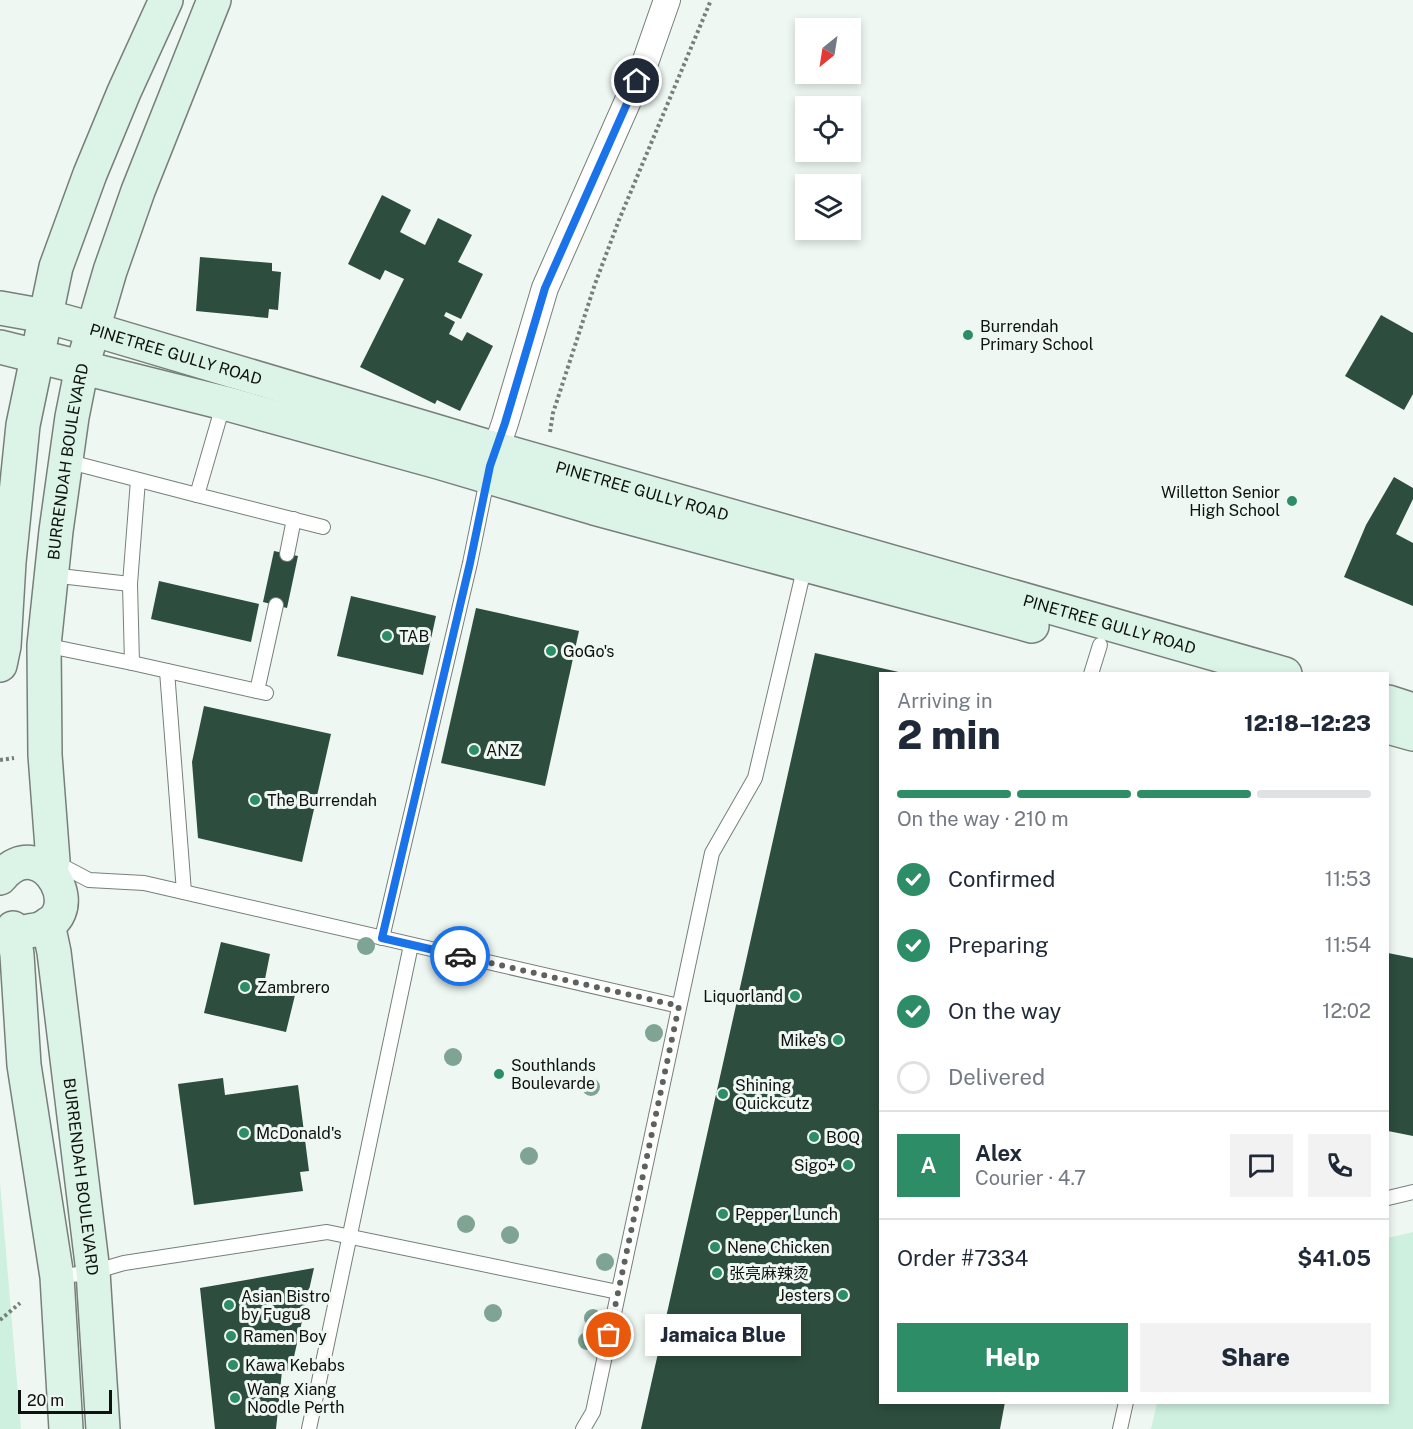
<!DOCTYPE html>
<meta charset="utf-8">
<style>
:root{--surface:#fff;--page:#f2f2f3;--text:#1f2937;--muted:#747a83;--line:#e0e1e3;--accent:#2c8d66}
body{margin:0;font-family:"Public Sans","Noto Sans SC",sans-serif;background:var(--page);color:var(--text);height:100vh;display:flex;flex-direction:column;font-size:22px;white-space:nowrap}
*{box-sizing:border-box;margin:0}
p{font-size:20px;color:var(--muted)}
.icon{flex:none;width:33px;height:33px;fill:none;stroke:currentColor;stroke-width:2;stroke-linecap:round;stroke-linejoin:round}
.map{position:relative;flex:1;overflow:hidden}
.details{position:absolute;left:879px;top:672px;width:510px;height:732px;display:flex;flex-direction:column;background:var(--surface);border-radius:0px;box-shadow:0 3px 9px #0003}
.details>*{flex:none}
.needle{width:39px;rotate:210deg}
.tools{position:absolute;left:795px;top:18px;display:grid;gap:12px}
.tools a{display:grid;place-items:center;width:66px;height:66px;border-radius:0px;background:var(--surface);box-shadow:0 3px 9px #0003;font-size:30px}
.scale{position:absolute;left:18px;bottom:15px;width:94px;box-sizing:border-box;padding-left:6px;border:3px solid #0e110f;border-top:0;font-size:16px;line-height:21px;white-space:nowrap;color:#0e110f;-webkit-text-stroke:4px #eef7f2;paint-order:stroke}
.pin{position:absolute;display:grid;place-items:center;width:51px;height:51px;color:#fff;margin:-26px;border:3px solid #fff;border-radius:50%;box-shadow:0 2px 6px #0007}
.courier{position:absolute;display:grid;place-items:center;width:60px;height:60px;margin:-30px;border:4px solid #1a73e8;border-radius:50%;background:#fff;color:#222;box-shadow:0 2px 8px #0007}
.bubble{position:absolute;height:42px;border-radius:0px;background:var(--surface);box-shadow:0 3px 9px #0003;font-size:20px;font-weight:800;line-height:42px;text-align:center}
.summary em{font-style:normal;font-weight:800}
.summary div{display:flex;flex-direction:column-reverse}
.summary{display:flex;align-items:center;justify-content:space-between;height:102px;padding:0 18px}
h1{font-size:39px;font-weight:800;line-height:45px}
.bar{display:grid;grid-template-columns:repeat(4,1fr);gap:9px 6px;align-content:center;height:72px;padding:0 18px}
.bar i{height:8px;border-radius:4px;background:var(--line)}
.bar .active{background:var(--accent)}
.bar p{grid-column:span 4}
.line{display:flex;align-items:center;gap:15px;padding:0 18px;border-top:2px solid var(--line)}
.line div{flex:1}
.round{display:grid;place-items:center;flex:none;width:63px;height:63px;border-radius:0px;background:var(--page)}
ol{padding:0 18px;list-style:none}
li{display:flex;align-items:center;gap:18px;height:66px}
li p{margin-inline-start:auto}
li .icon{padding:6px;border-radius:50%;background:var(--accent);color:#fff;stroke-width:4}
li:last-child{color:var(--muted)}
li i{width:33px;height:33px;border:3px solid var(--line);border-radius:50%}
.cta{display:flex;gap:12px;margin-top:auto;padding:12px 18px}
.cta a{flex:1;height:69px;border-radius:0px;background:var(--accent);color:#fff;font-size:24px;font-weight:800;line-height:69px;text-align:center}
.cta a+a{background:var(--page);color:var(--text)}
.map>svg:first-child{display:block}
.green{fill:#cef0df}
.building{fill:#2d4d3e}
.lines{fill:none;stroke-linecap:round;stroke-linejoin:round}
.lane-casing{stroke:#777f7b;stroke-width:16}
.street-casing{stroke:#777f7b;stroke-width:28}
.secondary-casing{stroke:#777f7b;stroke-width:36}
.path{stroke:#787e7b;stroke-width:4;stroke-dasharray:3 3;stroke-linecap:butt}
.lane{stroke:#fff;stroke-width:14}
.street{stroke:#fff;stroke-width:26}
.secondary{stroke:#dcf4e8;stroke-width:33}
.tree{fill:#7fa493}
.done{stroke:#5c625e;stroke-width:6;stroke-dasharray:0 10.8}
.route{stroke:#1a73e8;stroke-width:8}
.poi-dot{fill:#2c8d66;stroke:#eef7f2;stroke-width:2}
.labels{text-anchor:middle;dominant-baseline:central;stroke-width:6;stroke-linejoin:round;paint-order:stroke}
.poi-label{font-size:16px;fill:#0e110f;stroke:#eef7f2;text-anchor:start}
.street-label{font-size:16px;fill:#0e110f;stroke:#eef7f2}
</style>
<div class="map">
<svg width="1413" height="1429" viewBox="0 0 1413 1429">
<rect width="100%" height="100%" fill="#eef7f2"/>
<g class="green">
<polygon points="0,1182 21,1429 0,1429"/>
<polygon points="1413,1232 1413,1429 1151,1429 1157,1403 1388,1402 1388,1238"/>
</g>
<g class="building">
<polygon points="382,195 411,210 400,232 425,245 438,218 472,235 458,262 483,274 461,319 446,312 444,316 455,322 449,334 462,341 467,332 493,346 460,411 437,400 435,404 360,367 404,279 385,270 380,280 348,264"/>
<polygon points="200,257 272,263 272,271 281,272 278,310 269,309 268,318 196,311"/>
<polygon points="1381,315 1413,333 1413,394 1404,410 1345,376"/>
<polygon points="1394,477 1413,488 1413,499 1396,534 1413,543 1413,606 1344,577 1366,525"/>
<polygon points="274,551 298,556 287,608 263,602"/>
<polygon points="159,581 259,604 251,642 151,619"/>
<polygon points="351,596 436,616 423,675 337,656"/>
<polygon points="476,608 579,631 545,786 441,763"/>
<polygon points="815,653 903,673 880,674 880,1402 1005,1402 1000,1429 641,1429"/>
<polygon points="204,706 331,734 302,862 198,838 192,762"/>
<polygon points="221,942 270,954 264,984 296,991 286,1032 204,1013"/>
<polygon points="1388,953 1413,958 1413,1136 1388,1131"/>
<polygon points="223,1078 225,1095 298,1085 309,1171 300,1172 303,1191 194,1205 178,1084"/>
<polygon points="314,1268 291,1370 282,1371 276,1429 215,1429 200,1288"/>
</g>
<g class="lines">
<defs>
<g id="lane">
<polyline points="224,402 197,495 323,527"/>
<polyline points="66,461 197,495"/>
<polyline points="287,554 294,519"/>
<polyline points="51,575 130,584"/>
<polyline points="44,645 132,663 266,693"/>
<polyline points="132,663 130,584 138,480"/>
<polyline points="167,671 184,892"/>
<polyline points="1091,674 1100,645"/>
<polyline points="257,691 276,605"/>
<polyline points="53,861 89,880 144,883 679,1006"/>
<polyline points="382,938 470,563 488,475"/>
<polyline points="1388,1198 1413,1192"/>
<polyline points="57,1277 93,1272 124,1263 327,1232 618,1292"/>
<polyline points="309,1429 411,945"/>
<polyline points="583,1429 593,1412 712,853 755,778 805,565"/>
<polyline points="1120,1429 1126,1402"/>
</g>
<polyline id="street" points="491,464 505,423 545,288 646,60 667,0"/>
<g id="secondary">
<path id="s1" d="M 0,308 L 45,316 L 92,329 L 496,449 L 1285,674"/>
<polyline points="0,347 224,403 438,462 594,508 1032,626"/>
<polyline points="0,665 4,646 9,562 23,425 56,267 90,174 124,92 166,0"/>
<polyline points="1388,702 1413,710"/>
<polyline points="1388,727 1413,734"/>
<path id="s2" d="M 49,871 L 53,861 L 45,755 L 44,645 L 56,531 L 72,417 L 82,367 L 110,271 L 138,191 L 214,0"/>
<path d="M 0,878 C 43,825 97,923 29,931"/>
<path id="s3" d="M 48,924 L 54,952 L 93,1272 L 103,1429"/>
<polyline points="13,928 17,955 24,1065 57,1277 66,1429"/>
</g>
</defs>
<use href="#lane" class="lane-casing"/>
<use href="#street" class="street-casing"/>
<use href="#secondary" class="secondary-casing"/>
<g class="path">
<polyline points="550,432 553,413 595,284 619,220 711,0"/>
<polyline points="0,760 14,758"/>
<polyline points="0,1320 20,1303"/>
</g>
<use href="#lane" class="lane"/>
<use href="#street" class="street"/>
<use href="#secondary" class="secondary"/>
</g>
<g class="tree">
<circle cx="366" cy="946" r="9"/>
<circle cx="654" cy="1033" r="9"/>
<circle cx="453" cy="1057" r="9"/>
<circle cx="591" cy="1087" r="9"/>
<circle cx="529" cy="1156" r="9"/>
<circle cx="466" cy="1224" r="9"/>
<circle cx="510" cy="1235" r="9"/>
<circle cx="605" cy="1262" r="9"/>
<circle cx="493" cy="1313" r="9"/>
<circle cx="593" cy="1318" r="9"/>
<circle cx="587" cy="1341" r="9"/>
</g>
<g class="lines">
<polyline class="done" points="460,956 679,1006 609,1335"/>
<polyline class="route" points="460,956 382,938 470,563 490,466 505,423 545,288 637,81"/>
</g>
<g class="poi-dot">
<circle cx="968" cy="335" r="6"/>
<circle cx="1292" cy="501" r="6"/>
<circle cx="387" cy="636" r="6"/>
<circle cx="551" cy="651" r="6"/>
<circle cx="474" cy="750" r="6"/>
<circle cx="255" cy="800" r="6"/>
<circle cx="245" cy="987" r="6"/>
<circle cx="795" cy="996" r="6"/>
<circle cx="838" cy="1040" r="6"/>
<circle cx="499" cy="1074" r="6"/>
<circle cx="723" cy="1094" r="6"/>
<circle cx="244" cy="1133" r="6"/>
<circle cx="814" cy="1137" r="6"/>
<circle cx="848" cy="1165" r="6"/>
<circle cx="723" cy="1214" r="6"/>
<circle cx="715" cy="1247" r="6"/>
<circle cx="717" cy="1273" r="6"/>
<circle cx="843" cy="1295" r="6"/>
<circle cx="229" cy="1305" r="6"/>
<circle cx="231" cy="1336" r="6"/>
<circle cx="233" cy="1365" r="6"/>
<circle cx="235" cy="1398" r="6"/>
</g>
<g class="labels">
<g class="poi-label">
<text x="980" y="326">Burrendah<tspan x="980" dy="18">Primary School</tspan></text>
<text x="1280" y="492" text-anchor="end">Willetton Senior<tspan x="1280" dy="18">High School</tspan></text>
<text x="399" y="636">TAB</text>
<text x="563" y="651">GoGo's</text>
<text x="486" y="750">ANZ</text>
<text x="267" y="800">The Burrendah</text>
<text x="257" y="987">Zambrero</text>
<text x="783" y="996" text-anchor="end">Liquorland</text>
<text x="826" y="1040" text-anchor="end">Mike's</text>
<text x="511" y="1065">Southlands<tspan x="511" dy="18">Boulevarde</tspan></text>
<text x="735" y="1085">Shining<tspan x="735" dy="18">Quickcutz</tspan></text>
<text x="256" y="1133">McDonald's</text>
<text x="826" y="1137">BOQ</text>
<text x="836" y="1165" text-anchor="end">Sigo+</text>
<text x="735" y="1214">Pepper Lunch</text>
<text x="727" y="1247">Nene Chicken</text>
<text x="729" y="1273">张亮麻辣烫</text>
<text x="831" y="1295" text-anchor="end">Jesters</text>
<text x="241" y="1296">Asian Bistro<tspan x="241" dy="18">by Fugu8</tspan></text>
<text x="243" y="1336">Ramen Boy</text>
<text x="245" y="1365">Kawa Kebabs</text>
<text x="247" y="1389">Wang Xiang<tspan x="247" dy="18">Noodle Perth</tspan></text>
</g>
<g class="street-label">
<text stroke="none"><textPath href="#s1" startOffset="182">PINETREE GULLY ROAD</textPath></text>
<text stroke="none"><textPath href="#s2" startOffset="412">BURRENDAH BOULEVARD</textPath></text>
<text stroke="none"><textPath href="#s1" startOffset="668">PINETREE GULLY ROAD</textPath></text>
<text stroke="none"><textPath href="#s1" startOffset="1154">PINETREE GULLY ROAD</textPath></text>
<text stroke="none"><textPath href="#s3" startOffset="255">BURRENDAH BOULEVARD</textPath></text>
</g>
</g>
</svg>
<div class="tools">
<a><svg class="needle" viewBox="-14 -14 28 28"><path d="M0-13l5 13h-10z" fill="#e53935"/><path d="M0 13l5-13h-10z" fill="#747a83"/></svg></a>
<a><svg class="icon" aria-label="locate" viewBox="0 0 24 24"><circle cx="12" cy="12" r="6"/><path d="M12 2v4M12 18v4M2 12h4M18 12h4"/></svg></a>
<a><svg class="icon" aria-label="layers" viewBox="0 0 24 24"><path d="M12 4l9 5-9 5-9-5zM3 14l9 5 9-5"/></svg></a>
</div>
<div class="scale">20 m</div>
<div class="pin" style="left:609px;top:1335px;background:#ea580c"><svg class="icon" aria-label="bag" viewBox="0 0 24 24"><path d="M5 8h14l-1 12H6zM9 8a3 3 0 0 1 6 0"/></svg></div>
<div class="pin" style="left:637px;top:81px;background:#1f2937"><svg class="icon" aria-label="home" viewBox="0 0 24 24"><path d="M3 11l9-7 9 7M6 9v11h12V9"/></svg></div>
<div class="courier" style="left:460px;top:956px"><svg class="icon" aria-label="car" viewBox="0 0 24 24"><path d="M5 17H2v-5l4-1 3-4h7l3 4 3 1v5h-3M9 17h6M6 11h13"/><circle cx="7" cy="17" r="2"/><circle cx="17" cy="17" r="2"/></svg></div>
<div class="bubble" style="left:645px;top:1314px;width:156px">Jamaica Blue</div>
<section class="details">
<div class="summary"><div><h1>2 min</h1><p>Arriving in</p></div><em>12:18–12:23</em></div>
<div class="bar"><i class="active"></i><i class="active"></i><i class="active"></i><i></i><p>On the way · 210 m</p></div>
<ol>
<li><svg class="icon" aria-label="check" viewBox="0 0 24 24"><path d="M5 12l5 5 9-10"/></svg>Confirmed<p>11:53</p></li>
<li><svg class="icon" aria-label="check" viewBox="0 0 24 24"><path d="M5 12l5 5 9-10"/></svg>Preparing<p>11:54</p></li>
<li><svg class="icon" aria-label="check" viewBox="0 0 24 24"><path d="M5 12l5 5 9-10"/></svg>On the way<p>12:02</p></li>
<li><i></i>Delivered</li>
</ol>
<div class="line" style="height:108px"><b class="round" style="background:var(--accent);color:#fff">A</b><div><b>Alex</b><p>Courier · 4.7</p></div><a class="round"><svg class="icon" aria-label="chat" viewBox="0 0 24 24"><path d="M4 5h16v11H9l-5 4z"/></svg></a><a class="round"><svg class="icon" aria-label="phone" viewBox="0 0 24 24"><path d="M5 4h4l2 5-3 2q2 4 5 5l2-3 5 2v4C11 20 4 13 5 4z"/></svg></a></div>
<div class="line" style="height:78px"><div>Order #7334</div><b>$41.05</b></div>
<div class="cta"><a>Help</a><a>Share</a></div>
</section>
</div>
